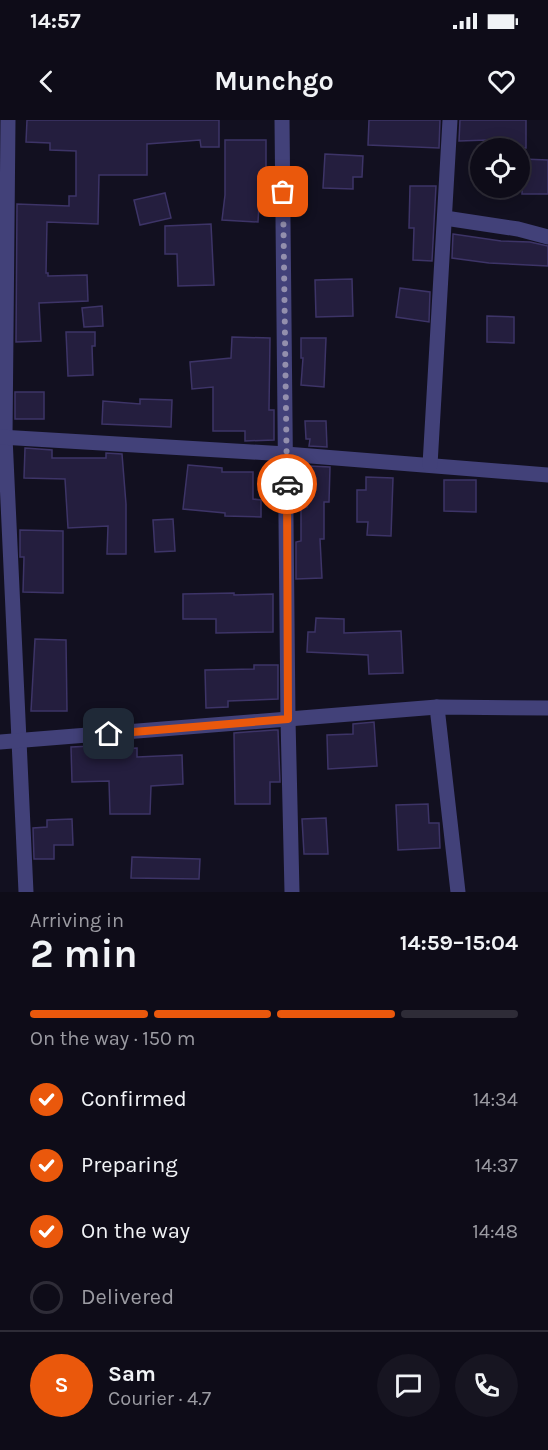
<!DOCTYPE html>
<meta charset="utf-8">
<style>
:root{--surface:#0e0c18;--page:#171521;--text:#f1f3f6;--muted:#9b9ba2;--line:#2e2c37;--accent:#ea580c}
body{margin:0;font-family:Karla,sans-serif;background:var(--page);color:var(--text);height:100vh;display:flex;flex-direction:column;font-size:22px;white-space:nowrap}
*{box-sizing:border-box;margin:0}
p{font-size:20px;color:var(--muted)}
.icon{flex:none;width:33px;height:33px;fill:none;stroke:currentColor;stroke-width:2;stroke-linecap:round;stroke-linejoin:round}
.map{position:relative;height:772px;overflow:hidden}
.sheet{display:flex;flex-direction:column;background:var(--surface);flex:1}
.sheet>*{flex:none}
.tools{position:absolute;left:470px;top:18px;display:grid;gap:12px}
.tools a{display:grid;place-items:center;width:60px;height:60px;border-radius:50%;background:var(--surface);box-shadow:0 3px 15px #0003,0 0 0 2px var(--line);font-size:30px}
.pin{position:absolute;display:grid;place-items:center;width:51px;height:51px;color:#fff;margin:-26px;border-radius:12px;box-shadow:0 3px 9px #0006}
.courier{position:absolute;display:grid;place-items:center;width:60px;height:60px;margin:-30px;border:4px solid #ea580c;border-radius:50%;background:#fff;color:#222;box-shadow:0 2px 8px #0007}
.headline em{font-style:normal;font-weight:700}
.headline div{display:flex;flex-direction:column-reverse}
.headline{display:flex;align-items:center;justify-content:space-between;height:102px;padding:0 30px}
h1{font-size:39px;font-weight:700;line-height:45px}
.bar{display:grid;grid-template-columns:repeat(4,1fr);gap:9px 6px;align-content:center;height:72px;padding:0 30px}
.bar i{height:8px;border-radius:4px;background:var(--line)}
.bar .active{background:var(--accent)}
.bar p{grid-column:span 4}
.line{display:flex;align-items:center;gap:15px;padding:0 30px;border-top:2px solid var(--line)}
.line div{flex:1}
.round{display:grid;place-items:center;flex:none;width:63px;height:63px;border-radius:32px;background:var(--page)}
ol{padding:0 30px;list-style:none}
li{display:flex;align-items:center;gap:18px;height:66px}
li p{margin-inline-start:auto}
li .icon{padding:6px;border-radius:50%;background:var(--accent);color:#fff;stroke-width:4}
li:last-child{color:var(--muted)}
li i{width:33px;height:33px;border:3px solid var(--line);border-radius:50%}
.status{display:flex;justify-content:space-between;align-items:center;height:42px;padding:0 30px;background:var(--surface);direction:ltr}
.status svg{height:16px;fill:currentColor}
header{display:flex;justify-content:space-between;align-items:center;height:78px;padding:0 30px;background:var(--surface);font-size:27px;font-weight:700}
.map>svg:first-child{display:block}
.building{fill:#241e3e;stroke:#3d3467;stroke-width:1.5}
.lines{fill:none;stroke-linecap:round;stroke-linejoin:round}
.street{stroke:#424179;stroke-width:15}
.done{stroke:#938fad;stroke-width:6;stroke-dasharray:0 10.8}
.route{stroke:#ea580c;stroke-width:8}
</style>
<div class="status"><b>14:57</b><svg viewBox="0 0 49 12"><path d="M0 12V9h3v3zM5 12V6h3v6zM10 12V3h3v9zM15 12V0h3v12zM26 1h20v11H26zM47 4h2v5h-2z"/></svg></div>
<header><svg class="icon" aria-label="back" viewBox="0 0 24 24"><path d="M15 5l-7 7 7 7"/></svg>Munchgo<svg class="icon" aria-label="heart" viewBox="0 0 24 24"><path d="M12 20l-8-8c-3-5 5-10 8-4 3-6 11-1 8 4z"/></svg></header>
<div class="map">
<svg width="548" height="772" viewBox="0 0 548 772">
<rect width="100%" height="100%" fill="#121020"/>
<g class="building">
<polygon points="27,0 219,0 219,27 201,27 200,20 147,24 147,55 99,55 98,104 47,102 46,153 48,153 48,156 87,155 88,181 39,183 41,221 16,222 17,84 69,86 69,76 76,76 76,31 50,30 50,23 26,22"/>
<polygon points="369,0 440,0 439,28 368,25"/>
<polygon points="460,0 526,0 526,28 488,28 488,20 459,21"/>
<polygon points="225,20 266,20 266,50 261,50 258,102 222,100 225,75"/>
<polygon points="325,34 363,36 362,57 353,57 353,69 323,68"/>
<polygon points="523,39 548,40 548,74 522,74"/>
<polygon points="410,66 436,66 432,141 413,140 414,108 409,108"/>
<polygon points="165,73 171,98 140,105 134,80"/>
<polygon points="211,104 214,165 178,166 177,134 165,134 165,106"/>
<polygon points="453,114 501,121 530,122 548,126 548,146 489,143 452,138"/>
<polygon points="352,159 353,196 316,197 315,160"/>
<polygon points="400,168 430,172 429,202 396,197"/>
<polygon points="102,186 103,206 84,207 82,188"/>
<polygon points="487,196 514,197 514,223 487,222"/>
<polygon points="66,212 95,212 95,226 92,226 93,255 68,256"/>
<polygon points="232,217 270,218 269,290 274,290 274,320 245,321 245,311 213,311 213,267 192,269 190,242 231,238"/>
<polygon points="301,218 326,218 324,267 301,265 303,238 301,238"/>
<rect x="15" y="272" width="29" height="27"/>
<polygon points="140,279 172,280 171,307 102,304 103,281 140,284"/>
<polygon points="305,301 326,301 327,327 309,326 310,319 306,319"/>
<polygon points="25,328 52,330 52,338 106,338 106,333 122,334 126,384 126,434 107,434 108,406 68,408 65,359 24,358"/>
<polygon points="188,345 222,348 222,352 253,352 253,379 261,380 261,397 225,396 225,393 183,389"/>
<polygon points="309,346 330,347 329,382 324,382 324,419 320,419 322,458 296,459 296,422 301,421 301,387 307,387"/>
<polygon points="366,357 393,358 391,416 367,415 368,402 357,402 357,370 366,370"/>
<polygon points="444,360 476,360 476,392 444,391"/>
<polygon points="173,399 175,431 155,432 153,400"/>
<polygon points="20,410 63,411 63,473 23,472 24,437 20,437"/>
<polygon points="234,473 234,475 273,474 273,512 216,513 216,499 183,499 183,474"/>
<polygon points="316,498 344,499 344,513 401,511 403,553 369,554 368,535 307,532 308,512 315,512"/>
<polygon points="35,519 66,520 67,591 31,591"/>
<polygon points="254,545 278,545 278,579 228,581 228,587 206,588 205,550 254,549"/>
<polygon points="374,602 377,646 328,649 327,615 353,614 353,604"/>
<polygon points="274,610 278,610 280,662 270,662 270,684 235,684 234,613"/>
<polygon points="93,626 93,630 137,628 137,637 182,635 183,664 151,666 150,694 110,694 109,661 72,662 71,627"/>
<polygon points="428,684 429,703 439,703 440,728 398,730 396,685"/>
<polygon points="326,698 328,734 304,734 302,699"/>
<polygon points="72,699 73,725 54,725 54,739 34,739 33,708 47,707 47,700"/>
<polygon points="132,737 200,739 199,759 131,758"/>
</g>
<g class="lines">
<g class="street">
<polyline points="8,0 5,317 26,772"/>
<polyline points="282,0 288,599 292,772"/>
<polyline points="445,98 518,109 548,117"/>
<polyline points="0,317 286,334 548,355"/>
<polyline points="430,345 450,0"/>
<polyline points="437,587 458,772"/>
<polyline points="0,622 437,587 548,588"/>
</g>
</g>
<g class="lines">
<polyline class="done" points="283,72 287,364"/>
<polyline class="route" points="109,614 288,599 287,364"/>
</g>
</svg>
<div class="tools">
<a><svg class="icon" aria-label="locate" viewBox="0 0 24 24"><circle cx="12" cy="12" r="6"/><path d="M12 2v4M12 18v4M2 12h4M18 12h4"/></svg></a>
</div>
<div class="pin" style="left:283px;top:72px;background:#ea580c"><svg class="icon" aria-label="bag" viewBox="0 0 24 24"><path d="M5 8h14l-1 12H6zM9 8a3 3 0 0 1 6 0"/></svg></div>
<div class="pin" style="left:109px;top:614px;background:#1f2937"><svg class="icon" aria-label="home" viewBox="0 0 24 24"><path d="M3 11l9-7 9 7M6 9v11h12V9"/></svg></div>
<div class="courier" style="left:287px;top:364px"><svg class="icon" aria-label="car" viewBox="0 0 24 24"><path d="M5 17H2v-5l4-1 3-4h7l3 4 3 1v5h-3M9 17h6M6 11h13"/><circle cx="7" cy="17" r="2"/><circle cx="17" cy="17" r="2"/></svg></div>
</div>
<section class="sheet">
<div class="headline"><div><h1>2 min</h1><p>Arriving in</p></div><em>14:59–15:04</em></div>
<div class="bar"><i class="active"></i><i class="active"></i><i class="active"></i><i></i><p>On the way · 150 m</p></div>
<ol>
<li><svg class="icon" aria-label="check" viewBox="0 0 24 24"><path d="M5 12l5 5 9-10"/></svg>Confirmed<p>14:34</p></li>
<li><svg class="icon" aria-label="check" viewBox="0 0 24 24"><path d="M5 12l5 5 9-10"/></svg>Preparing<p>14:37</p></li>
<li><svg class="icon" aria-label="check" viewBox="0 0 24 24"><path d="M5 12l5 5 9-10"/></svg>On the way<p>14:48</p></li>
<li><i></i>Delivered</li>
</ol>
<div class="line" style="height:108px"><b class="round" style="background:var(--accent);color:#fff">S</b><div><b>Sam</b><p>Courier · 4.7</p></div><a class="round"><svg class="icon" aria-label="chat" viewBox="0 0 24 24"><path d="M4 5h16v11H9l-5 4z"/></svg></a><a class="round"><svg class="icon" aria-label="phone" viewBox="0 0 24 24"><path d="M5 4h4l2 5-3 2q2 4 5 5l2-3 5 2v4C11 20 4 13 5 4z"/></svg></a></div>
</section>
